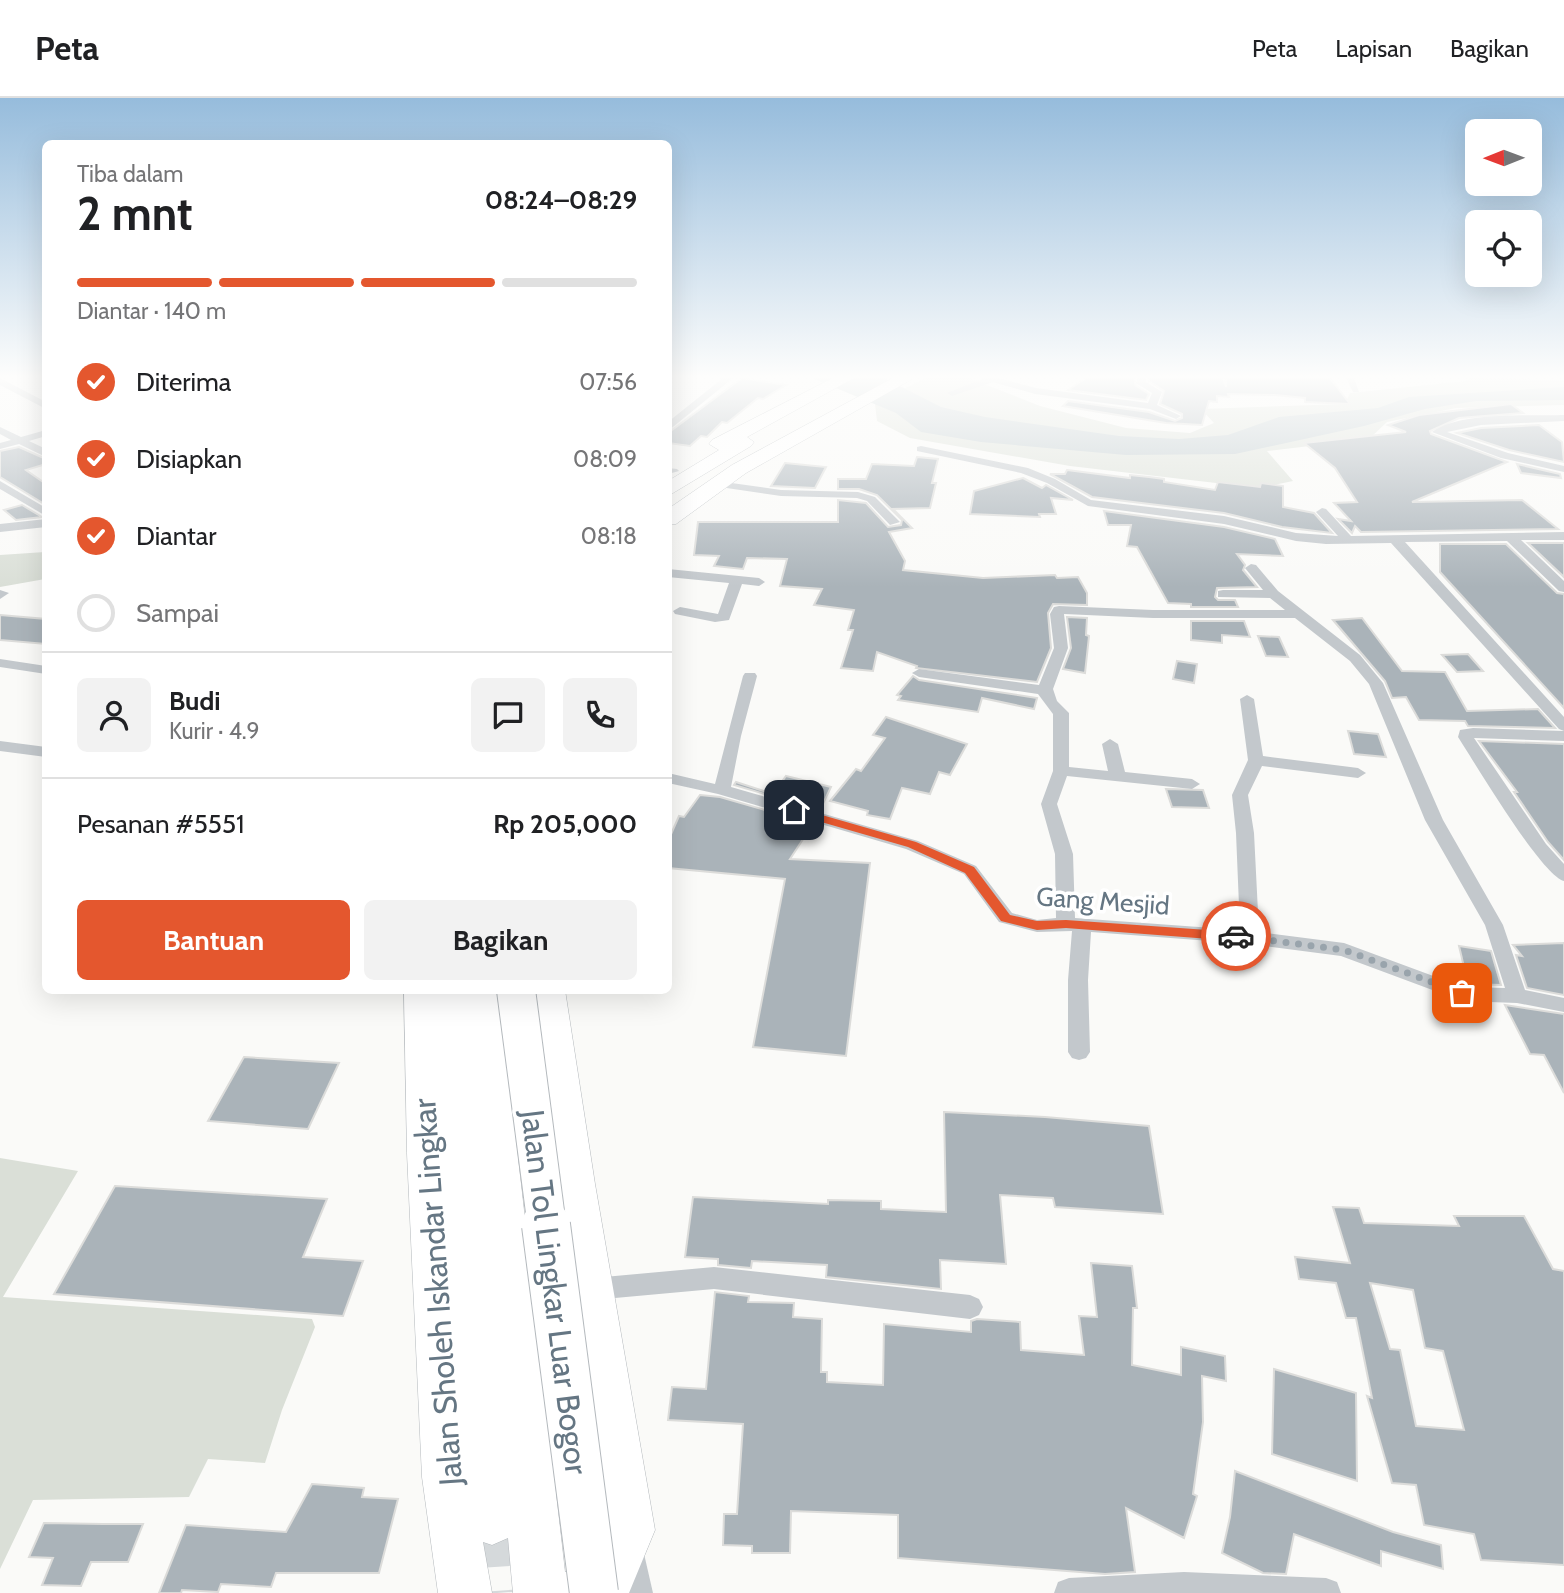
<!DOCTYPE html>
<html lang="id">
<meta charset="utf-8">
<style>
:root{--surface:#fff;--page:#f2f2f2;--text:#202124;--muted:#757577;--line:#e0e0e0;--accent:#e4572e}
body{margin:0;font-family:Cabin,sans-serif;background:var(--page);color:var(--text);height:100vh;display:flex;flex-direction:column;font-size:26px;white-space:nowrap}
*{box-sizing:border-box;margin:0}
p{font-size:23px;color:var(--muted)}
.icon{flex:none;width:38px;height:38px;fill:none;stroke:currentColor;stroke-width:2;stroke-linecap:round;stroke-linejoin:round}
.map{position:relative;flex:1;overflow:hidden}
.sheet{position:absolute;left:42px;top:42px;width:630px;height:854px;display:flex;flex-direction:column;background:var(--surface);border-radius:10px;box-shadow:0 7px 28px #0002}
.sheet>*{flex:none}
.needle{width:46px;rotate:269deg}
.tools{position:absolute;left:1465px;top:21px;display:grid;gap:14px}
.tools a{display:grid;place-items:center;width:77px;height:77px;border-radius:10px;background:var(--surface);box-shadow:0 7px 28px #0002;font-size:35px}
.pin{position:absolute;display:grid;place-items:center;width:60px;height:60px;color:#fff;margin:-30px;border-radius:14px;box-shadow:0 4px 10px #0006}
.courier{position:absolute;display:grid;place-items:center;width:70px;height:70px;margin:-35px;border:5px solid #e4572e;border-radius:50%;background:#fff;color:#222;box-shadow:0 2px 9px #0007}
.summary em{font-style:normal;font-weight:700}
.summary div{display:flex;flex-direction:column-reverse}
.summary{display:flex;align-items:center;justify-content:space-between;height:119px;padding:0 35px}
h1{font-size:46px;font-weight:700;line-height:52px}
.bar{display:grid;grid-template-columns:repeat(4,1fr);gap:10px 7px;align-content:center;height:84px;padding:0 35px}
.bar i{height:9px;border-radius:5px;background:var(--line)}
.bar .selected{background:var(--accent)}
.bar p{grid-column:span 4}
.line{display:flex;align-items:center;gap:18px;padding:0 35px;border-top:2px solid var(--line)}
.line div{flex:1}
.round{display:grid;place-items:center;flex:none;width:74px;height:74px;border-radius:10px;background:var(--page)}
ol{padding:0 35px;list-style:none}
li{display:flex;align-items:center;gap:21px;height:77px}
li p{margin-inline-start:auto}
li .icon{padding:7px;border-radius:50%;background:var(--accent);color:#fff;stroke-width:4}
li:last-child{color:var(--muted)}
li i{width:38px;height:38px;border:4px solid var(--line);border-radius:50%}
.button{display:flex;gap:14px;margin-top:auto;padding:14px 35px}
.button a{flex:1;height:80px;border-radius:10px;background:var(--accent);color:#fff;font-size:28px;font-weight:700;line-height:80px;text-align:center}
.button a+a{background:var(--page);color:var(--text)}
header{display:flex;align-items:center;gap:42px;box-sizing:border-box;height:98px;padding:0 35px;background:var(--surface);border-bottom:2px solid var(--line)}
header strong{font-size:33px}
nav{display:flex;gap:38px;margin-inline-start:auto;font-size:24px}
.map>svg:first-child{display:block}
.green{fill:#dadfd7}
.water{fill:#bbc7cb}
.building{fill:#aab3b9;stroke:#dcdcda;stroke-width:2;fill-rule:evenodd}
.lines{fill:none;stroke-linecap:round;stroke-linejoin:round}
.highway-tunnel{stroke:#d5d9db;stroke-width:48;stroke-dasharray:48 24;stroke-linecap:butt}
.highway-casing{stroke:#b4b9bd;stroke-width:1}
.street{fill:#c3c8cc;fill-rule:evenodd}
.highway{fill:#fff;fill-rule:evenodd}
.highway-bridge-far1-casing{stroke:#b4b9bd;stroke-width:40;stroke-linecap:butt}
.highway-bridge-casing{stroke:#b4b9bd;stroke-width:50;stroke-linecap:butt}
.highway-bridge-far1{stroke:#fff;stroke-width:38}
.highway-bridge{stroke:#fff;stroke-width:48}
.route{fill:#e4572e}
.done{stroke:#99a4ac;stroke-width:7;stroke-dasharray:0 12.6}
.labels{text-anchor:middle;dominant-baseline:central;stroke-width:7;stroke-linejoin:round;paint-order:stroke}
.street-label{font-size:26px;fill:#657683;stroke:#fff}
.near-street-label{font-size:32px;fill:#657683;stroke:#fff}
</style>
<header>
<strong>Peta</strong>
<nav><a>Peta</a><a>Lapisan</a><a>Bagikan</a></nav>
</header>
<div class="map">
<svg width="1564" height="1495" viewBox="0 0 1564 1495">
<rect width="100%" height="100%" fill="#fafaf8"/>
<g class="green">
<polygon points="925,280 969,280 1040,308 1126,330 1190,335 1214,325 1201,311 1345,306 1350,295 1466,283 1469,280 1564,282 1564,307 1456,310 1387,324 1369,341 1267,353 1293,383 1259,390 1070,368 910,340 877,323 875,306"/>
<polygon points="45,454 45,481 0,489 0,457"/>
<polygon points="0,1060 78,1073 3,1199 312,1221 315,1229 282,1312 265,1365 208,1361 189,1399 33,1402 0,1471"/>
</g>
<polygon class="water" points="812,280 884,280 941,309 985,319 1119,338 1179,341 1228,337 1279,319 1378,310 1409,299 1564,289 1564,302 1476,303 1425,311 1364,328 1235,356 1126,357 981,344 921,334 896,315"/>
<g class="building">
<polygon points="742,280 786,287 763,301 758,300 727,325 722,324 707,339 701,338 690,348 668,345 668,335"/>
<polygon points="1086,280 1135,280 1135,287 1149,296 1146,302 1068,292"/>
<polygon points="1148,280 1223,280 1226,289 1226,280 1330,280 1350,306 1305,304 1305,300 1275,297 1228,296 1229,299 1217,298 1217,304 1209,303 1202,327 1166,325 1063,308 1068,303 1149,314 1175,323 1182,320 1182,316 1160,306 1164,293 1149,283"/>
<polygon points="1511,306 1523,315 1459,320 1430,333 1431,336 1507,364 1412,404 1522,402 1558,431 1361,434 1355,428 1352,435 1338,421 1351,423 1334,405 1357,404 1335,370 1304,345 1406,334 1388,327 1419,317"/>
<polygon points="1539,327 1562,344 1564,364 1509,352 1457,335 1481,330"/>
<polygon points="19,349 46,361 46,366 26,372 46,386 46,407 0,379 0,353"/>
<polygon points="917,359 938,361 932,385 936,385 930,410 893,411 912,430 889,434 905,463 903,472 983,480 1055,477 1057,480 1078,479 1087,495 1087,507 1053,506 1048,515 1051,550 1037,584 916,570 917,568 877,554 873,573 841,570 853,532 848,532 854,512 814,507 822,491 780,488 787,461 747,460 743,471 714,468 719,458 694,457 698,424 838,424 838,402 866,405 888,429 901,427 902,422 877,397 859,391 838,391 838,381 866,381 872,366 914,368"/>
<polygon points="785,365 826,369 815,390 771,388"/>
<polygon points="1517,366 1560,376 1561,380 1521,375"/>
<polygon points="1067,372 1130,380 1130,377 1149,379 1164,381 1164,384 1215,392 1218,384 1260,389 1261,385 1283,388 1283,409 1314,415 1332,435 1282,429 1224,415 1092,399 1050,376 1065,376"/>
<polygon points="1023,380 1042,390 1046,387 1073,402 1051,400 1056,416 1039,416 1040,419 970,416 974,393"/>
<polygon points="22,407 42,419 16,422 4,412"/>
<polygon points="1104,413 1224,429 1275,441 1283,458 1237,456 1245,467 1243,472 1257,489 1217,490 1215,499 1218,502 1235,502 1238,509 1191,509 1191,506 1168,505 1137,449 1127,448 1131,427 1108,427"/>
<polygon points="1528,445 1564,445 1564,479"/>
<polygon points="1440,446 1506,446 1557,495 1564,496 1564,610 1440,474"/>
<polygon points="0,517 46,521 46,546 0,542"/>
<polygon points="1067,519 1087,520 1086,537 1089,538 1085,575 1063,571 1071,550"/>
<polygon points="1362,520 1402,573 1445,574 1467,613 1538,611 1555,630 1468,628 1465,623 1419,622 1406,599 1392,600 1385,583 1333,522"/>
<polygon points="1191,523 1244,523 1250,539 1222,537 1222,545 1191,542"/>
<polygon points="1258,538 1279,539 1288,559 1266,558"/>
<polygon points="1468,556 1483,573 1457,574 1442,557"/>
<polygon points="1177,563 1197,566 1194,585 1173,581"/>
<polygon points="913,578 919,582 1037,600 1034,611 982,600 978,614 898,602 901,598 897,597"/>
<polygon points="886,619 967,646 950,677 939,674 930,696 902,690 890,721 867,717 868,713 830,703 856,671 861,673 885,640 873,637"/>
<polygon points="1348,633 1378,636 1386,659 1354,656"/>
<polygon points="1479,643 1564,646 1564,762 1548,744 1514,694 1517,694"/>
<polygon points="786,678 831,689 820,712 734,687 736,684 773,696"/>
<polygon points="1166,691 1203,692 1209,710 1172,709"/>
<polygon points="700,697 720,699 813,726 790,761 870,765 846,958 753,949 785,781 668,770 668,743 679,718 684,719"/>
<polygon points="1564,845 1564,897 1527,890 1516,857 1522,858 1513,847"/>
<polygon points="1459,848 1491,853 1501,887 1468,886"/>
<polygon points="1505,907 1564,916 1564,995 1544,957 1530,956"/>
<polygon points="244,959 339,965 308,1031 208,1023"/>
<polygon points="944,1014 1045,1019 1149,1028 1163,1116 1055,1109 1053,1100 1000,1097 1006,1166 940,1162 941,1191 826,1179 827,1167 752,1163 751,1170 718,1167 718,1161 685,1159 693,1099 828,1106 828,1102 881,1103 881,1111 946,1114"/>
<polygon points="115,1088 327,1101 303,1159 363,1163 343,1218 54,1196"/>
<path d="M 1333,1109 L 1359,1110 L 1364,1125 L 1459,1128 L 1454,1118 L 1524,1118 L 1553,1171 L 1564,1173 L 1564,1467 L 1481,1462 L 1474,1436 L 1424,1427 L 1416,1387 L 1392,1385 L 1367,1298 L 1372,1300 L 1356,1220 L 1346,1220 L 1336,1185 L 1299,1181 L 1295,1159 L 1350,1165 ZM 1370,1185 L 1413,1192 L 1425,1250 L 1443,1253 L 1464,1332 L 1416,1328 L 1400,1252 L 1390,1251 Z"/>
<polygon points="1091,1165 1132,1168 1137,1210 1133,1210 1132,1267 1181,1277 1181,1249 1225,1258 1226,1283 1202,1278 1203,1324 1193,1396 1197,1398 1184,1440 1126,1410 1135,1474 1105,1476 898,1460 898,1417 791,1413 790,1455 752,1455 752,1448 723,1447 724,1416 737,1416 743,1326 668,1322 672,1289 706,1291 715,1194 749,1198 748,1204 794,1205 793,1219 822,1221 821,1274 827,1274 827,1284 883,1287 884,1226 971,1234 971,1223 977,1221 1020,1224 1021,1252 1084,1257 1079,1218 1097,1219"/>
<polygon points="1274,1271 1356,1295 1357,1383 1272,1356"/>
<polygon points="1235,1373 1393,1434 1441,1447 1443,1471 1381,1453 1381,1468 1294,1436 1286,1476 1263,1475 1222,1455 1230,1419"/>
<polygon points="312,1386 364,1390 362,1399 398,1401 379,1475 276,1475 271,1489 221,1486 218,1494 182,1492 181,1495 159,1495 186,1427 286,1434"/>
<polygon points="44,1425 103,1426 143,1426 128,1464 91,1464 81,1488 42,1487 53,1460 29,1459"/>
</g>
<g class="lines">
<polyline class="highway-tunnel" points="492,1421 497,1495"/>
<defs>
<g id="highway">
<polygon points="833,280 854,280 747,339 754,344 751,348 668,398 668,383 719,352 709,346 712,342"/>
<polygon points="893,280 914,280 746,375 676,426 668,427 668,411 732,367"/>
<polygon points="404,892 499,892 565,1474 589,1461 603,1431 553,1086 529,892 565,892 595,1086 655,1432 629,1495 513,1495 508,1440 492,1447 483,1444 492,1495 438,1495 422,1379 407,1055"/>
</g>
</defs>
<use href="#highway" class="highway-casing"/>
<g class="street">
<polygon points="0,280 46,304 46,311 0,287"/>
<polygon points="723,280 733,280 668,333 668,324"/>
<polygon points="985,280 998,280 1036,290 1148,305 1152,295 1136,285 1138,280 1146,280 1146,284 1162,294 1157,307 1181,318 1176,321 1150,311 1035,296 993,284 952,298 947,295"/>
<polygon points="1346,280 1354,280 1359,294 1353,294"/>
<path d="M 1564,317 L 1564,323 L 1481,327 L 1447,334 L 1508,355 L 1564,368 L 1564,374 L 1501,360 L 1432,334 C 1460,313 1529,318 1564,317 Z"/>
<polygon points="0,329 21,339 46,332 46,338 29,343 46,351 46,359 19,346 0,351 0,345 11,342 0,336"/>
<polygon points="921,348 1028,370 1055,381 1091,402 1224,418 1296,435 1338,438 1316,414 1322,410 1326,411 1351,438 1564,434 1564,442 1521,442 1564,483 1564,494 1559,493 1507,443 1405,444 1564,619 1564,633 1559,631 1391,445 1326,446 1296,443 1224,426 1088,408 1047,385 1021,375 917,353 917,349"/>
<polygon points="668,370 677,371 679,373 668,376"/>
<polygon points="0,383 46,410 46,418 0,391"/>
<polygon points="717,383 781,392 858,394 875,399 900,424 890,427 867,403 857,400 781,398 713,388 713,384"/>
<polygon points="46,421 46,429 0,434 0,426"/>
<path d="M 1251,466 L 1256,467 L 1278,493 L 1360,557 L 1383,585 L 1443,722 L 1503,827 L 1525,892 L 1564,900 L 1564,914 L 1517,905 L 1462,903 L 1341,858 L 1250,846 L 1091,834 L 1088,882 L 1090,954 L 1086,960 L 1079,962 L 1072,960 L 1068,954 L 1068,882 L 1072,833 L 1037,834 L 999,824 L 964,776 L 906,751 L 718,696 L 668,685 L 668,675 L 715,686 L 743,578 L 745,575 L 755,575 L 757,578 L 741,638 L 731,689 L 918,743 L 976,768 L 1012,815 L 1037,822 L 1056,820 L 1055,756 L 1041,706 L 1053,673 L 1053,616 L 1038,596 L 919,579 L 912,575 L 919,571 L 1039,587 L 1054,550 L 1050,516 L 1054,509 L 1059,508 L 1153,512 L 1285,512 L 1270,500 L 1218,499 L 1218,493 L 1223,492 L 1263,492 L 1245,470 ZM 1064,516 L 1153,520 L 1295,520 L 1350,563 L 1369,586 L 1425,722 L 1485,827 L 1505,890 L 1463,889 L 1344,845 L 1259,834 L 1254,735 L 1248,697 L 1262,668 L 1358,680 L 1366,675 L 1358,670 L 1263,658 L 1254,601 L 1247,597 L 1240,601 L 1248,662 L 1232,697 L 1236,735 L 1240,832 L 1075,820 L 1073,756 L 1057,706 L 1067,678 L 1192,691 L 1200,686 L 1192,681 L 1125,674 L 1118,646 L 1110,641 L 1102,646 L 1108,673 L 1069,669 L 1069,615 L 1057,603 L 1053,591 L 1068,550 Z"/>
<polygon points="668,471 759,480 765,484 759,488 742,486 729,522 715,524 675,516 673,513 680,509 718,516 729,485 668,479"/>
<polygon points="0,492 9,495 0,501"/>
<polygon points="0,561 46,568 46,576 0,569"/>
<path d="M 1473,630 L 1564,633 L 1564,643 L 1474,640 L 1546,746 L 1564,766 L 1564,783 C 1541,777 1475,665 1458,639 L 1460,632 Z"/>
<polygon points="0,643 46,649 46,659 0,653"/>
<polygon points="714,1169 970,1197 979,1201 983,1209 979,1217 970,1221 714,1191 593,1202 584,1199 580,1191 584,1183 593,1180"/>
<polygon points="632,1442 642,1447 653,1495 623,1495 617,1457 622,1447"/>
<polygon points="1184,1474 1326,1480 1337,1484 1341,1495 1054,1495 1058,1484 1069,1480"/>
</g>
<use href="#highway" class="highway"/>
<defs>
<polyline id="highway-bridge-far1" points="516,892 547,1129"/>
<polyline id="highway-bridge" points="546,1127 594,1495"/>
</defs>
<use href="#highway-bridge-far1" class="highway-bridge-far1-casing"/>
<use href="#highway-bridge" class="highway-bridge-casing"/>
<use href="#highway-bridge-far1" class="highway-bridge-far1"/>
<use href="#highway-bridge" class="highway-bridge"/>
</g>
<linearGradient id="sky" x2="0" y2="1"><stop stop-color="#96bcdc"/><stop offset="0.57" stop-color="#fdfdfc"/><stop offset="1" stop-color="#fdfdfc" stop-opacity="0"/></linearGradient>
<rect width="1564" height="489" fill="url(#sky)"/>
<polygon class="route" points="794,709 916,744 974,769 1010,817 1037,823 1066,822 1236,834 1242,838 1236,843 1066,830 1037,832 1001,823 965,775 908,749 790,715 788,712"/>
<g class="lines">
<polyline class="done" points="1236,838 1344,852 1462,895"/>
</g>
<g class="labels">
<g class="street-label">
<text transform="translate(1103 803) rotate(4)">Gang Mesjid</text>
</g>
<g class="near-street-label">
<text transform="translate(437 1194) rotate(-94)">Jalan Sholeh Iskandar Lingkar</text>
<text transform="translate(555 1194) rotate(83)">Jalan Tol Lingkar Luar Bogor</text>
</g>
</g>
</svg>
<div class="tools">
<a><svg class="needle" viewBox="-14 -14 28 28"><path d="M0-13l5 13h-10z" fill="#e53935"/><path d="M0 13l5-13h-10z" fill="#757577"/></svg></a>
<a><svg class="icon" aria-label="locate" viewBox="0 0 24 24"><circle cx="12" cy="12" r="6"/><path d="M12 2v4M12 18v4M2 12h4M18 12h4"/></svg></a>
</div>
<div class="pin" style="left:1462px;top:895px;background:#ea580c"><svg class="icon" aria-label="bag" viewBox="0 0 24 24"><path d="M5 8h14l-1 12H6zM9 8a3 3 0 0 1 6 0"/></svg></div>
<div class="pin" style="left:794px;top:712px;background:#1f2937"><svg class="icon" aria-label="home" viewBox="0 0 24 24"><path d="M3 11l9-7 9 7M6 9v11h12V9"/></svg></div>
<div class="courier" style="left:1236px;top:838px"><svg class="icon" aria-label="car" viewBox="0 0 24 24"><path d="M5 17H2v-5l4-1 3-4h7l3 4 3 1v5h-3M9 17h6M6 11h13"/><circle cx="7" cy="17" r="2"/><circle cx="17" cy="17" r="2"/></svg></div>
<section class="sheet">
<div class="summary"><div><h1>2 mnt</h1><p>Tiba dalam</p></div><em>08:24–08:29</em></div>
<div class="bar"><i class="selected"></i><i class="selected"></i><i class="selected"></i><i></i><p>Diantar · 140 m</p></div>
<ol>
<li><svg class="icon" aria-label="check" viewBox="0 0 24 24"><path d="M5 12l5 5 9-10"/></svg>Diterima<p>07:56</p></li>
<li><svg class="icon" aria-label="check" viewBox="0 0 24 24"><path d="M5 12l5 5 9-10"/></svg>Disiapkan<p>08:09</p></li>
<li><svg class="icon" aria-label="check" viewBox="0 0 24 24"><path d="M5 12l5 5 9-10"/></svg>Diantar<p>08:18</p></li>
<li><i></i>Sampai</li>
</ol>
<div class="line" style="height:126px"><a class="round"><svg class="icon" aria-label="person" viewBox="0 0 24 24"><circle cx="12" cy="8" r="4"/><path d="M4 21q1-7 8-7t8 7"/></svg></a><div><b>Budi</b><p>Kurir · 4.9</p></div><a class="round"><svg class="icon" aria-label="chat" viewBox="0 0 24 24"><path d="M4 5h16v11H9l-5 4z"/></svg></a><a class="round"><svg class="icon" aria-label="phone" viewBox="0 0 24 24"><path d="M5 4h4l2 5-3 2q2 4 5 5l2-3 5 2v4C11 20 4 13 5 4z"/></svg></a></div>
<div class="line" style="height:91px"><div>Pesanan #5551</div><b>Rp 205,000</b></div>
<div class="button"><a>Bantuan</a><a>Bagikan</a></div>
</section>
</div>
